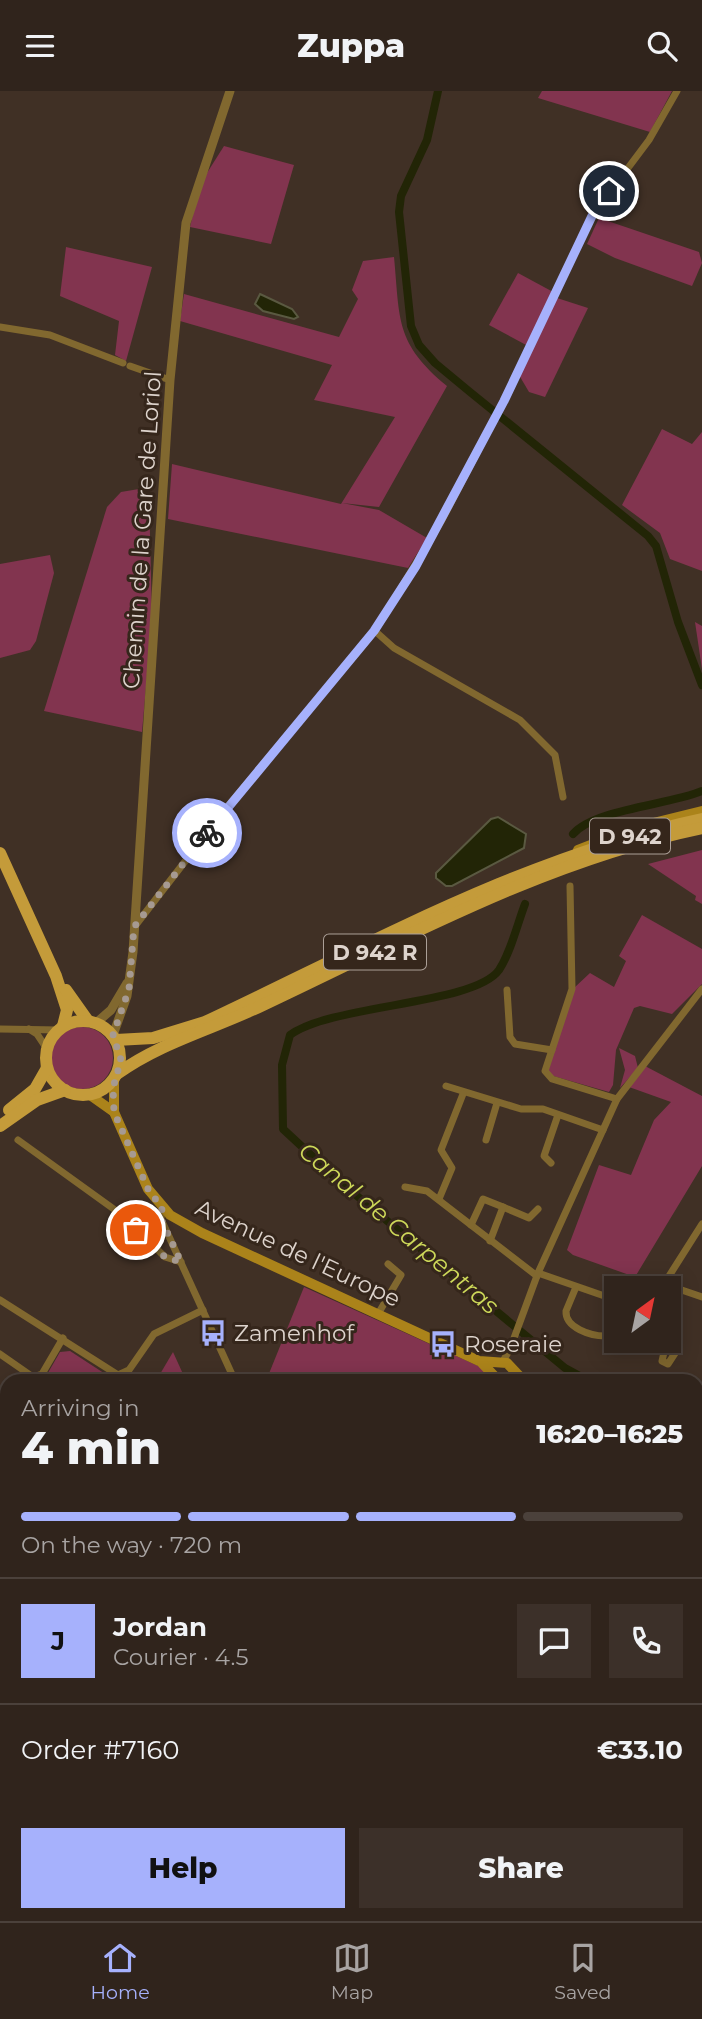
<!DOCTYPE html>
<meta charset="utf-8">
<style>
:root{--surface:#30241c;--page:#3c3029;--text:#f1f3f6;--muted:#a8a4a3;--line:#4b413b;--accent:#a6b1fc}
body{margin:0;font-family:Montserrat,sans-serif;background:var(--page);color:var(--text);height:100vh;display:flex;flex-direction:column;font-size:26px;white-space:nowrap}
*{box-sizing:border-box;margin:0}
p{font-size:23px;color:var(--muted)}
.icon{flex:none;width:38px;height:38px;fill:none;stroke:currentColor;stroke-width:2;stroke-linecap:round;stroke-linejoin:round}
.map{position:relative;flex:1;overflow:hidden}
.panel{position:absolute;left:0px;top:1283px;width:704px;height:548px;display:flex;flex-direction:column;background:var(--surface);border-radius:21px 21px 0 0;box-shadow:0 4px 18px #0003,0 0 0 2px var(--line)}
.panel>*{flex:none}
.needle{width:46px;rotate:33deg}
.buttons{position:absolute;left:604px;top:1185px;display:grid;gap:14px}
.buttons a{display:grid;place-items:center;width:77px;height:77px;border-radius:0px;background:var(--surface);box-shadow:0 4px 18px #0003,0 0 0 2px var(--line);font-size:35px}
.pin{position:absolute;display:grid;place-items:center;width:60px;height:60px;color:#fff;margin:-30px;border:4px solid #fff;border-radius:50%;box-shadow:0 2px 7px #0007}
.courier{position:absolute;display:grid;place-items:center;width:70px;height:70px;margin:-35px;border:5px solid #a6b1fc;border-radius:50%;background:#fff;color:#222;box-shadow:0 2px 9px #0007}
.head em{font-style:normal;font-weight:800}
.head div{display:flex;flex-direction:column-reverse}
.head{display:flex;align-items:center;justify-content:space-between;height:119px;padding:0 21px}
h1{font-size:46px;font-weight:800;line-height:52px}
.bar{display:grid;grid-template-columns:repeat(4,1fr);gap:10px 7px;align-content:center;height:84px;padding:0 21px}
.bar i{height:9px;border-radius:5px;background:var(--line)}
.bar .current{background:var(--accent)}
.bar p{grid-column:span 4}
.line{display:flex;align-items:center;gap:18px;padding:0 21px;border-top:2px solid var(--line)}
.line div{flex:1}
.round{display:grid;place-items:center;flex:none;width:74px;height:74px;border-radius:0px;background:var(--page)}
.button{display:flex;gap:14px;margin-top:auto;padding:14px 21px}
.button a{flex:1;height:80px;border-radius:0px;background:var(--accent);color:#111;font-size:28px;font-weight:800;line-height:80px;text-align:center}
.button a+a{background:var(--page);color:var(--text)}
header{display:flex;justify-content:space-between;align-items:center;height:91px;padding:0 21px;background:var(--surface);font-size:32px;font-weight:800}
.dock{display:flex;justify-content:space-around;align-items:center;height:98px;border-top:2px solid var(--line);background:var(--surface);font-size:19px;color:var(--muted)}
.dock a{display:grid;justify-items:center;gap:4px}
.dock .current{color:var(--accent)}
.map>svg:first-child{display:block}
.green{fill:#82344f}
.water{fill:#222506;stroke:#5a5941;stroke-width:2}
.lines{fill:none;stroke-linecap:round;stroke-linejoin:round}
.canal{stroke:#222506;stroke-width:8}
.river{stroke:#222506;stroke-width:12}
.minor{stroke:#81682f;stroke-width:7}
.tertiary{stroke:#81682f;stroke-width:9}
.secondary{stroke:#ab831a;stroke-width:10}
.primary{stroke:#c49b3a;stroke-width:12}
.done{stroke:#a69a92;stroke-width:7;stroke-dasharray:0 12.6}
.route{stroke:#a6b1fc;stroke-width:9}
.labels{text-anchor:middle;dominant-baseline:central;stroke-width:6;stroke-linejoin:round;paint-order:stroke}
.shield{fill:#35261b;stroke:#ab9f97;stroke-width:2}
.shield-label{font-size:21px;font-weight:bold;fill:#ddd3cc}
.street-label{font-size:23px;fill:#ddd3cc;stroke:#35261b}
.poi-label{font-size:23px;fill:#ddd3cc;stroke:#35261b;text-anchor:start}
.water-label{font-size:24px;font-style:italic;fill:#cdd859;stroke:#35261b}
</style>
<header><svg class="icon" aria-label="menu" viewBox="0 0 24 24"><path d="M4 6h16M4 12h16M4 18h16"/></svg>Zuppa<svg class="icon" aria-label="search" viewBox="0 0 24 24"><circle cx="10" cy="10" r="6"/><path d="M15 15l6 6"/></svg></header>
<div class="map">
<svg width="702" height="1830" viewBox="0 0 702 1830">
<rect width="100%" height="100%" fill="#403025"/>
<g class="green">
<polygon points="542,0 672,0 650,41 538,7"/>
<polygon points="224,55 294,74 271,153 190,136 200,93"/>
<polygon points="599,127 699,161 702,172 692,195 615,167 587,153"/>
<polygon points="66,156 152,176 126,270 115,264 119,230 60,205"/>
<path d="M 394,166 C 400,229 395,252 447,295 L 379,416 L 342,412 L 379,419 L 427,447 L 408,477 L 168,428 L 172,373 L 341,413 L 395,326 L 314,309 L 332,274 L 180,230 L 184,203 L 339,246 L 358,208 L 352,199 L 363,170 Z"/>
<polygon points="518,182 555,202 528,255 489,234"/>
<polygon points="557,207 588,217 545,306 529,301 519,284"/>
<polygon points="662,338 692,353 702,341 702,480 670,468 660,442 622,414"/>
<polygon points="139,398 149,403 152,528 142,641 44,620 107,416 121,401"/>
<polygon points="50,464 54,482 36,550 30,559 0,567 0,473"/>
<polygon points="695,531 702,535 702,578"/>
<polygon points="702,759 702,813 695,809 696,805 648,773"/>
<polygon points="642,824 702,858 702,893 672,923 640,915 634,917 616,959 613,994 609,1001 553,985 548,980 574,897 590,882 614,896 626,870 619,865"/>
<circle cx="82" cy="967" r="31"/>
<polygon points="619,957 635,965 638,977 620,997 625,979"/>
<polygon points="645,975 702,1005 702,1075 635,1186 573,1164 567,1159 599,1074 631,1084 654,1029 671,1011 629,996"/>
<polygon points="304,1196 485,1278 491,1290 266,1290"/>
<polygon points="70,1260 116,1290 35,1290 45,1287 60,1261"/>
<polygon points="173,1261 183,1283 170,1290 156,1290"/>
<polygon points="0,1317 7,1322 7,1359 0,1350"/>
<polygon points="0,1354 7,1362 7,1412 0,1407"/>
<polygon points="702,1659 702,1717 697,1718 697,1664"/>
</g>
<g class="water">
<polygon points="260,203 292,218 298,226 294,228 263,220 255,213"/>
<polygon points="498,726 526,743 524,757 452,795 446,795 436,787 436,782 491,728"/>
</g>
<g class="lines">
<g class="canal">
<polyline points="438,0 427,49 401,105 399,121 411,235 419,254 435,272 470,301 648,445 656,455 678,531 702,594"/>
<path d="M 573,743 C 595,718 669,714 702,700"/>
<path d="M 525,813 C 517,834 511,861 499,879 C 474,914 332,913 290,944 L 282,974 L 283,1038 L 339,1090 L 565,1277 L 589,1290"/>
<polyline points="696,1322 702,1323"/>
</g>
<g class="river">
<polyline points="0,1392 7,1398"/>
<polyline points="696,1624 702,1627"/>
</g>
<g class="minor">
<polyline points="0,236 50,244 123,272"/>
<polyline points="130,275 170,289"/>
<polyline points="375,540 394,557 520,629 555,664 563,706"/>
<polyline points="570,795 572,898 545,980 552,988 617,1008"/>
<polyline points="135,835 228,715 375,540 442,429 504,310 592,125 649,49 677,0"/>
<polyline points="507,899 510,946 515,953 552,959"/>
<polyline points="0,938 59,939"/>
<polyline points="29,938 37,943 47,958"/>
<polyline points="446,995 521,1018 543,1018 603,1039"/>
<polyline points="18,1049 122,1124 165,1166 181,1171"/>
<polyline points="486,1049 497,1012"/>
<polyline points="551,1072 544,1065 558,1024"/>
<polyline points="405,1096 427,1100 537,1185"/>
<polyline points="439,1108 452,1077 441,1059 463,1003"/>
<polyline points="503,1116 529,1127 538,1118"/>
<polyline points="162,1117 161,1128 235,1290"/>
<polyline points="471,1134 483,1108 503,1116 490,1150"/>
<polyline points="538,1182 616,1209"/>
<polyline points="664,1193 702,1133"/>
<path d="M 576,1196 L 566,1220 C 565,1237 591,1245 605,1245 L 616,1226"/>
<polyline points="655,1197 664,1193 702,1206"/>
<polyline points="0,1209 118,1284 129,1279 154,1243 203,1219"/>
<polyline points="378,1223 401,1184 388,1173"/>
<polyline points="663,1250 665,1257 662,1270 668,1273 679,1256 668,1248"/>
<polyline points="0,1263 33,1286 42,1283 63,1247"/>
<polyline points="502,1272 510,1258 538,1182 617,1008 702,898"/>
<polyline points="696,1407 702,1394"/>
<polyline points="0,1436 4,1437"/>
<polyline points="696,1439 702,1442"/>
<polyline points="696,1536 702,1539"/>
<polyline points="0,1564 7,1563"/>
<polyline points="0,1599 7,1597"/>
<polyline points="696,1782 702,1788"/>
<polyline points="373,1824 389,1830"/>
<polyline points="452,1824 452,1830"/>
<polyline points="561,1824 584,1830"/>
<polyline points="164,1830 168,1824"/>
<polyline points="184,1830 187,1824"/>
<polyline points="230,1830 233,1824"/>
<polyline points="279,1830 281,1824"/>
<polyline points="318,1830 319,1824"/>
<polyline points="414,1830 418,1824"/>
<polyline points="495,1830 496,1824"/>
<polyline points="524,1830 525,1824"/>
<polyline points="551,1830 552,1824"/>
<polyline points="603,1830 605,1824"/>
<polyline points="643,1830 645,1824"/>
<polyline points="697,1830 702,1816"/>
</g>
<g class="tertiary">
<polyline points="96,932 111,919 127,892"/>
<polyline points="113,944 127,905 133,861 170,289 186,132 230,0"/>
</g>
<g class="secondary">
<polyline points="578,759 637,736 702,720"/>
<polyline points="114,988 114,1021 148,1098 170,1124 202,1142 479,1270 507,1272 524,1290"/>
<polyline points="90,1004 114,1021"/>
<polyline points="482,1272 499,1290"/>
<polyline points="696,1370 702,1372"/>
<polyline points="696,1642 702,1633"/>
<polyline points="696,1734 702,1733"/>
<polyline points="0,1782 7,1785"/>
<polyline points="109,1824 124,1830"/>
<polyline points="134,1830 136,1824"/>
</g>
<g class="primary">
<polyline points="0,762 56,885 67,919 63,935"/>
<polyline points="66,899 88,930"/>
<circle cx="83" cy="967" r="37"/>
<path d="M 116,949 L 153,947 L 205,931 C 367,855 526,765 702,728"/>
<path d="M 117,983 C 161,951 216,937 265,913 C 407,846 547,769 702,737"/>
<polyline points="9,1019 35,998 47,977"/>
<polyline points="0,1035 37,1009 65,999"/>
</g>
</g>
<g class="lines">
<polyline class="done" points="136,1139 165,1166 181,1171 161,1128 162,1117 148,1098 114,1021 113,997 121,969 113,944 129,898 134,836 207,742"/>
<polyline class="route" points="207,742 374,540 416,475 504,310 592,125 609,100"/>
</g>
<defs>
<symbol id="bus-bare" viewBox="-9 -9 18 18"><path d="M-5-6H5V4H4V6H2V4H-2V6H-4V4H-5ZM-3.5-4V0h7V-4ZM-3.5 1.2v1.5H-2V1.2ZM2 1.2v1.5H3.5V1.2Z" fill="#a6b1fc" stroke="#35261b" stroke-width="2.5" paint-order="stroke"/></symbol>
</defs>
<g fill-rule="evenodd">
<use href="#bus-bare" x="194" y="1223" width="38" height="38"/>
<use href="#bus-bare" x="424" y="1234" width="38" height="38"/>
</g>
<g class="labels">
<g class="shield">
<rect x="590" y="727.5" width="80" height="35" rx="5"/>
<rect x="324" y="843.5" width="102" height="35" rx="5"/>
</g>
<g class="shield-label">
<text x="630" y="745">D 942</text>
<text x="375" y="861">D 942 R</text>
</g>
<g class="street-label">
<text transform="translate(142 439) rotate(-86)">Chemin de la Gare de Loriol</text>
<text transform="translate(298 1162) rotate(25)">Avenue de l'Europe</text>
</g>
<g class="poi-label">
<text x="234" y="1242">Zamenhof</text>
<text x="464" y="1253">Roseraie</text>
</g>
<g class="water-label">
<text transform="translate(399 1137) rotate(40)">Canal de Carpentras</text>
</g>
</g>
</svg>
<div class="buttons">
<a><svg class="needle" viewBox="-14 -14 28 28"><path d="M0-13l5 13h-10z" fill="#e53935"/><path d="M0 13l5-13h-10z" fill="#a8a4a3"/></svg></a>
</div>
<div class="pin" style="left:136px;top:1139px;background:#ea580c"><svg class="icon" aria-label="bag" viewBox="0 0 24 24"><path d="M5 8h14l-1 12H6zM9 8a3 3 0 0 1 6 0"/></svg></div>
<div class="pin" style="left:609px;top:100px;background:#1f2937"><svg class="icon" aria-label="home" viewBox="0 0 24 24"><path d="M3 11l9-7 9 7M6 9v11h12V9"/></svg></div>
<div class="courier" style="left:207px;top:742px"><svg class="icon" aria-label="bike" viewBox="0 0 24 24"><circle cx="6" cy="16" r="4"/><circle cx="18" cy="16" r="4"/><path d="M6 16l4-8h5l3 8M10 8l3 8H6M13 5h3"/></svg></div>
<section class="panel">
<div class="head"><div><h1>4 min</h1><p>Arriving in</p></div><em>16:20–16:25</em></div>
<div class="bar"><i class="current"></i><i class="current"></i><i class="current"></i><i></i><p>On the way · 720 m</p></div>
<div class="line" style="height:126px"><b class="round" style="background:var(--accent);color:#111">J</b><div><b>Jordan</b><p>Courier · 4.5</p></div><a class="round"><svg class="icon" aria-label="chat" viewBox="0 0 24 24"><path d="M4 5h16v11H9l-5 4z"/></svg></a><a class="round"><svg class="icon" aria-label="phone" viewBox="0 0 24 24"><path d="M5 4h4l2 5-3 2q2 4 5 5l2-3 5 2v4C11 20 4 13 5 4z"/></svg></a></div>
<div class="line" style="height:91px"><div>Order #7160</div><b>€33.10</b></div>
<div class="button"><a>Help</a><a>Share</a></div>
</section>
</div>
<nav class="dock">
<a class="current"><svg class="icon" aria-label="home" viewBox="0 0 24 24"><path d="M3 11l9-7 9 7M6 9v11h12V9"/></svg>Home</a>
<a><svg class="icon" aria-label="map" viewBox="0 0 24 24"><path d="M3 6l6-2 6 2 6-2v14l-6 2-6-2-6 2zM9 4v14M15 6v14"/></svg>Map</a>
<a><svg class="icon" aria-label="saved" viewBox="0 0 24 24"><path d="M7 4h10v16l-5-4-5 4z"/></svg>Saved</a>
</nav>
